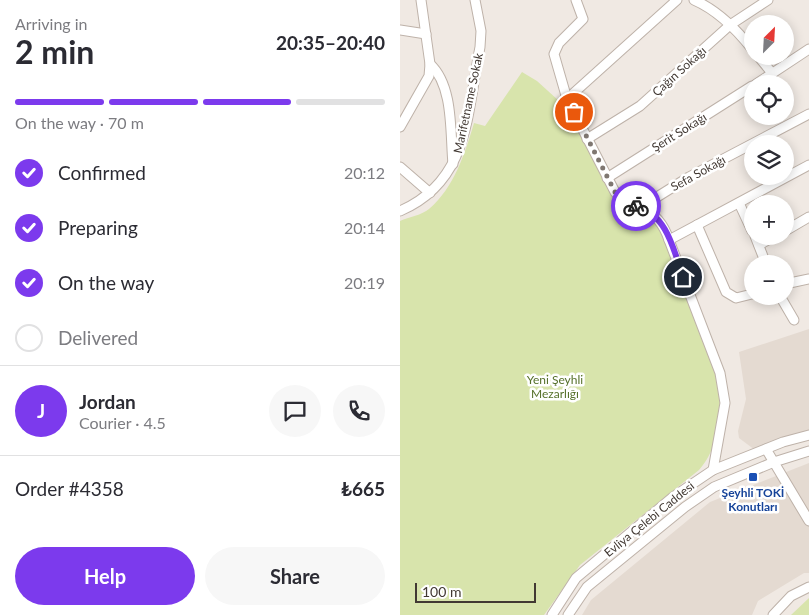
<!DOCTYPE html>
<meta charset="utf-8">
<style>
:root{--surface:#fff;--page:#f7f7f7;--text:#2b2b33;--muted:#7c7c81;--line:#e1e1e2;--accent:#7c3aed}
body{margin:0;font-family:Lato,sans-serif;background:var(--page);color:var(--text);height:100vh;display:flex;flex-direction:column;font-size:19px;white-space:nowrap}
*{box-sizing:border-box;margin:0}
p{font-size:16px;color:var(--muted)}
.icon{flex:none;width:28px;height:28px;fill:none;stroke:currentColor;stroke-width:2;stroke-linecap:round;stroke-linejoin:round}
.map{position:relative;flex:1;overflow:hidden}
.sheet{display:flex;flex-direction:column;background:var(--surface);width:400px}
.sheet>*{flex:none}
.needle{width:32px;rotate:24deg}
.tools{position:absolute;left:344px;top:15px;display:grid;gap:10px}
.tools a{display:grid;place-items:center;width:50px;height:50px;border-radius:50%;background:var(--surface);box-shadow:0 2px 12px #0003;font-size:25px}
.scale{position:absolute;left:15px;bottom:12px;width:121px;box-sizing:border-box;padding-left:5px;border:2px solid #423933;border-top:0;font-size:14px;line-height:18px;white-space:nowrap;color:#423933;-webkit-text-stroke:4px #fff;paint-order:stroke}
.pin{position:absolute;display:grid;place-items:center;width:42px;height:42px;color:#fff;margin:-21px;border:2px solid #fff;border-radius:50%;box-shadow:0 1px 5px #0007}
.courier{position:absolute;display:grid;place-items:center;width:50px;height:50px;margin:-25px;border:4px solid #7c3aed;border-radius:50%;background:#fff;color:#222;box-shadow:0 1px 6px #0007}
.overview em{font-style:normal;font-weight:700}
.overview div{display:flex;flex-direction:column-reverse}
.overview{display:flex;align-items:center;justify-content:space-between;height:85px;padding:0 15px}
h1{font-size:32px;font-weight:700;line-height:38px}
.bar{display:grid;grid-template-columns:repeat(4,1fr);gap:8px 5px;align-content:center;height:60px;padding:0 15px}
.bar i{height:6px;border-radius:4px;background:var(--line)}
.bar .selected{background:var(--accent)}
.bar p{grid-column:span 4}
.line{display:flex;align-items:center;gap:12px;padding:0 15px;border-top:1px solid var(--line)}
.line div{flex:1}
.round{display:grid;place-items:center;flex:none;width:52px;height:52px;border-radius:26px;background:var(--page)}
ol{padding:0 15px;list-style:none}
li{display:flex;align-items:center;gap:15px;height:55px}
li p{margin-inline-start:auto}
li .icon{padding:5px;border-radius:50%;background:var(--accent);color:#fff;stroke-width:4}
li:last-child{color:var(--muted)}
li i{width:28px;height:28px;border:2px solid var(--line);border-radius:50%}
.cta{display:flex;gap:10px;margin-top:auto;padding:10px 15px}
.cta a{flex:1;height:58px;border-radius:30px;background:var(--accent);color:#fff;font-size:20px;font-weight:700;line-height:58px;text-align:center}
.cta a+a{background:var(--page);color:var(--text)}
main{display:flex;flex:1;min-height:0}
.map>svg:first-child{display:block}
.residential{fill:#e4dad1}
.green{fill:#d8e4ac}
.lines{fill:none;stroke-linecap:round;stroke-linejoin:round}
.minor-casing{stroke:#beb2a9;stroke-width:11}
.minor{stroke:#fff;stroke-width:9}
.done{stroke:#7f7771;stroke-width:5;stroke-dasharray:0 9}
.route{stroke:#7c3aed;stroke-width:6}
.transit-dot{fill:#1a4fb4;stroke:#fff;stroke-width:2}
.labels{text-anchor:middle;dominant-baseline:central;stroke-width:5;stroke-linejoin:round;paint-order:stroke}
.street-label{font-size:12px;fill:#423933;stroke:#fff}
.park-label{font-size:12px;fill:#55702a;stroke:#fff}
.transit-label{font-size:12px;font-weight:bold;fill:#164399;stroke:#fff}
</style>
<main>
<section class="sheet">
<div class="overview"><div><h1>2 min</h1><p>Arriving in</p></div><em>20:35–20:40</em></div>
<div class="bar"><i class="selected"></i><i class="selected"></i><i class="selected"></i><i></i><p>On the way · 70 m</p></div>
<ol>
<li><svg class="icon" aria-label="check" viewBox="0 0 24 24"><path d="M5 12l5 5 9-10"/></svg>Confirmed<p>20:12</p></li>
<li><svg class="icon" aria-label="check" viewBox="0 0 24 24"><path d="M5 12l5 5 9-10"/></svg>Preparing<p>20:14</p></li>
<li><svg class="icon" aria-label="check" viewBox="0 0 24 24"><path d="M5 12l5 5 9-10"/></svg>On the way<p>20:19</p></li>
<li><i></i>Delivered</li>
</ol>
<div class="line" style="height:90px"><b class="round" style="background:var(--accent);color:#fff">J</b><div><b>Jordan</b><p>Courier · 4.5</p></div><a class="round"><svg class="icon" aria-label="chat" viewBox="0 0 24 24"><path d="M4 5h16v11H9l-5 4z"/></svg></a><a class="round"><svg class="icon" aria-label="phone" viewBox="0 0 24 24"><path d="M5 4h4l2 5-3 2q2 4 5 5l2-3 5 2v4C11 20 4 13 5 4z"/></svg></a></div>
<div class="line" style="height:65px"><div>Order #4358</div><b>₺665</b></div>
<div class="cta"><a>Help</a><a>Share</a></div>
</section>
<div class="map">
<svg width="409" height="615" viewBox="0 0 409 615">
<rect width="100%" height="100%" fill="#f0e9e3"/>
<g class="residential">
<polygon points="409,329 409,432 355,450 339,438 338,431 346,399 339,352"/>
<polygon points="409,463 409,573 404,573 358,601 352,615 182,615 191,600 310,502"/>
</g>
<g class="green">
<path d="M 122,72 L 137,81 L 169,110 L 206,183 L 220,204 L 239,210 L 254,219 L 264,236 L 318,379 C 323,408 320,447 299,470 L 180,565 L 144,615 L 0,615 L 0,221 C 9,217 22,215 29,209 C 54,188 65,153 74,123 L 85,126 Z"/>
<polygon points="409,598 409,615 391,615"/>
</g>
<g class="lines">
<defs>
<g id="minor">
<path d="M 176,0 L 183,19 L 159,43 L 154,54 L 167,99 L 215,192 C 223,203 231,203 242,208 C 256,214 264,225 269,240 L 320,373 L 325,403 L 313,470"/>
<path d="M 294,0 C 317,10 337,30 352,49"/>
<polyline points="0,30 26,34"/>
<polyline points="358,56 372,73"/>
<path d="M 30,64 C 54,86 50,134 53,164"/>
<polyline points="356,84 409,49"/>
<polyline points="167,99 277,0"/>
<polyline points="0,127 29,76 30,64 21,0"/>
<polyline points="187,139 240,106 330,25 368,0"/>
<polyline points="0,167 30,193"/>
<polyline points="207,178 352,86"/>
<polyline points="339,203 352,231"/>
<polyline points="241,207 289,177 409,114"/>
<path d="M 0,211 C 70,181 67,112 80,47 L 81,31 L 75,0"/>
<polyline points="297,225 326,292 336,298 352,294"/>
<polyline points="385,231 409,217"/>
<polyline points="355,236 366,264"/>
<polyline points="269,240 409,165"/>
<polyline points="359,245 375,236"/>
<polyline points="385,284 409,279"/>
<polyline points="380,296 394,320"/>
<polyline points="366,449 409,521"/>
<polyline points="152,615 176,578 273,497 313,470 383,442 409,435"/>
<polyline points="168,615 187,587 285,507 314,487 374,462 409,451"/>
<polyline points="373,615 391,596 409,587"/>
</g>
</defs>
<use href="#minor" class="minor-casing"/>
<use href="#minor" class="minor"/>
</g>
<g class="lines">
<polyline class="done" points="174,112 215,192 220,199 236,206"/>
<path class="route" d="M 236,206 C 267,214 274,251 283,277"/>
</g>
<rect class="transit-dot" x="348" y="472" width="10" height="10" rx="2.5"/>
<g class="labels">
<g class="street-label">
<text transform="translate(279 71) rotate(-42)">Çağın Sokağı</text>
<text transform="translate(68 103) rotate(-78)">Marifetname Sokak</text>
<text transform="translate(279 132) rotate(-32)">Şerit Sokağı</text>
<text transform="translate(298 173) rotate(-29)">Sefa Sokağı</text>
<text transform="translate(249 519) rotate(-39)">Evliya Çelebi Caddesi</text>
</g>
<g class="park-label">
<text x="155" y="379">Yeni Şeyhli<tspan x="155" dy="14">Mezarlığı</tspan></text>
</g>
<g class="transit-label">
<text x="353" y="492">Şeyhli TOKİ<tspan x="353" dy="14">Konutları</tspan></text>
</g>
</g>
</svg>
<div class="tools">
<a><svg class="needle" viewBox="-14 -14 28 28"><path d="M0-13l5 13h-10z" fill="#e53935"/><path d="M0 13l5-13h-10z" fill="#7c7c81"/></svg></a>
<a><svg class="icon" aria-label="locate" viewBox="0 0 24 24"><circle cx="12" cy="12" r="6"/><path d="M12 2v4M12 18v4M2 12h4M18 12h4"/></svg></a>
<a><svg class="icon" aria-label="layers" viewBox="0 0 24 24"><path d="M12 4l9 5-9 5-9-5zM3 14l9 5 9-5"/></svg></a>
<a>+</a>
<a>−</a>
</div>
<div class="scale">100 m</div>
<div class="pin" style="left:174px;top:112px;background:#ea580c"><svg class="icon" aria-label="bag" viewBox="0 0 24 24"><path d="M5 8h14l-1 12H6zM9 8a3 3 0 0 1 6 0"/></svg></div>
<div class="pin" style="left:283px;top:277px;background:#1f2937"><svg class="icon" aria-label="home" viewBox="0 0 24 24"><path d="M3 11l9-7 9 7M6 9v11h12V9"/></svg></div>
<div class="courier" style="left:236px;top:206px"><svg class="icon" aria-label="bike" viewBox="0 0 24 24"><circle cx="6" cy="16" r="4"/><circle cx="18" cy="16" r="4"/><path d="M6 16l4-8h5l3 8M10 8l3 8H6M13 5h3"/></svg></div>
</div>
</main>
